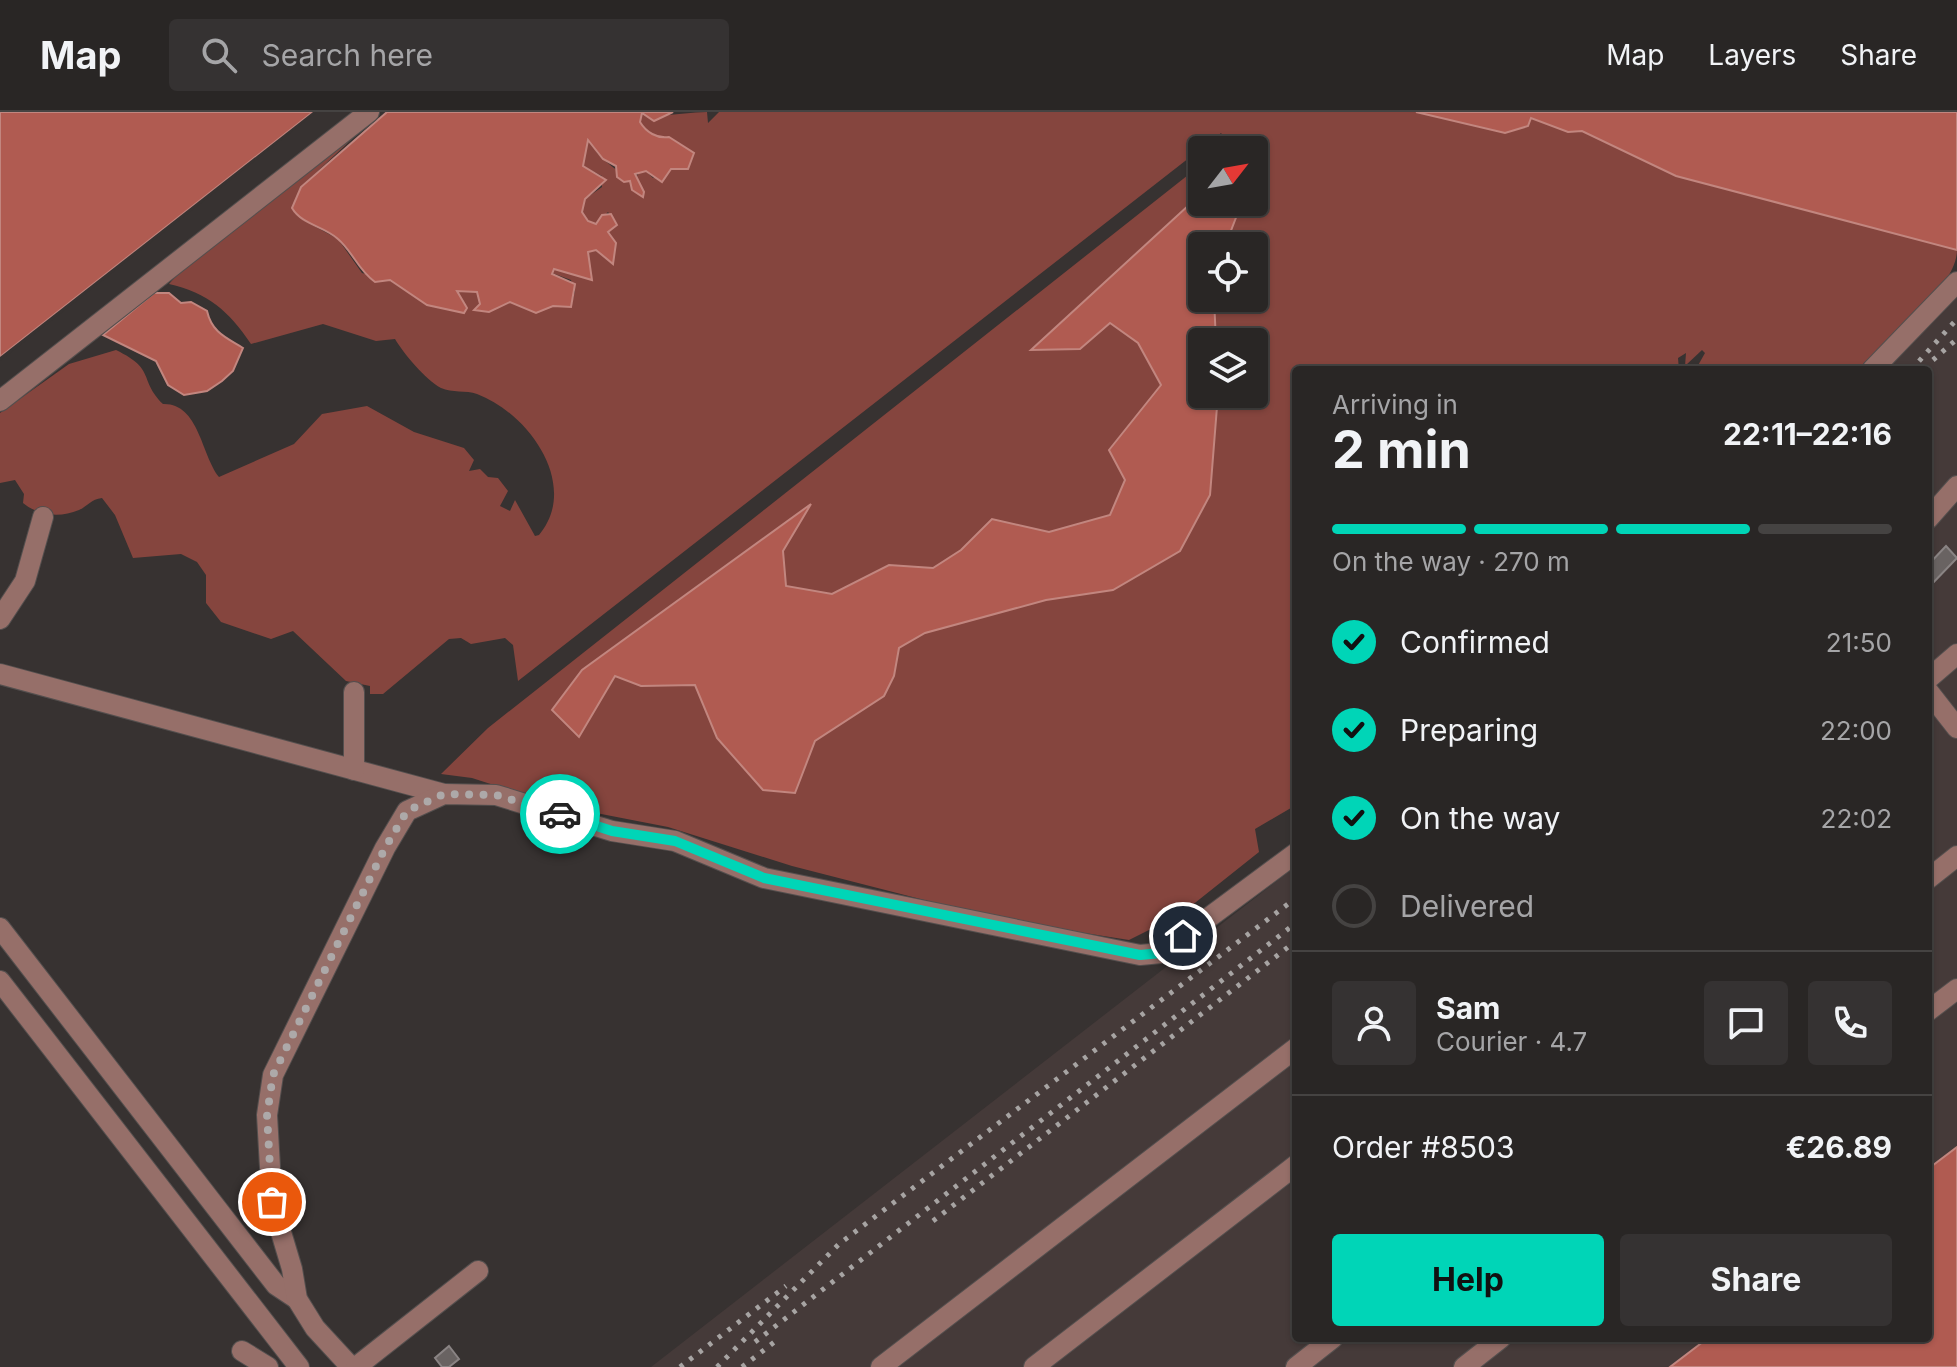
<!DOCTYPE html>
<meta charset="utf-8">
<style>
:root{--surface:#292625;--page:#353232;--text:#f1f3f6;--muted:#a5a5a7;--line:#454342;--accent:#00d5b7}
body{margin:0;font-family:Inter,sans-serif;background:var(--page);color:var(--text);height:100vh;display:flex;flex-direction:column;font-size:30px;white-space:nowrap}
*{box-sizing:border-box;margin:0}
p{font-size:26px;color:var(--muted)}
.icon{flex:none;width:44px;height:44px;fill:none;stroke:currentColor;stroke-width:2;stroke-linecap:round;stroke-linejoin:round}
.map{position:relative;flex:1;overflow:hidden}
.panel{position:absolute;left:1292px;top:254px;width:640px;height:976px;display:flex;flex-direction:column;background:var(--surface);border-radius:8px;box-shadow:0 2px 6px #0004,0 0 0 2px var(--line)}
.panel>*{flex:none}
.needle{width:52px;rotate:59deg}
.tools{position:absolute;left:1188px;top:24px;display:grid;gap:16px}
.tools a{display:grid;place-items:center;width:80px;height:80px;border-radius:8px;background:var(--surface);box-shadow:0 2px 6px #0004,0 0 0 2px var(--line);font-size:40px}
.pin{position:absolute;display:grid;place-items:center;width:68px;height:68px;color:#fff;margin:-34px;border:4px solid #fff;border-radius:50%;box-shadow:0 2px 8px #0007}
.courier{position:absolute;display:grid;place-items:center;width:80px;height:80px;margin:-40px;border:6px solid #00d5b7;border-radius:50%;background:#fff;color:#222;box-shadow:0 2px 10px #0007}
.head em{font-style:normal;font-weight:700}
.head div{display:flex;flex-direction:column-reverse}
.head{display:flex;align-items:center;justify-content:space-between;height:136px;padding:0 40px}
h1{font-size:52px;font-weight:700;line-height:60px}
.bar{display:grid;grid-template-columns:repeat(4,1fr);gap:12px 8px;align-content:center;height:96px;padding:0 40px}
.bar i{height:10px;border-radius:6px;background:var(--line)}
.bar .current{background:var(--accent)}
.bar p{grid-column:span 4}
.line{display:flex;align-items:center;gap:20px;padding:0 40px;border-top:2px solid var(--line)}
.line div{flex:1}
.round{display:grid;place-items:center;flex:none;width:84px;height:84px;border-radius:8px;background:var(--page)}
ol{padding:0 40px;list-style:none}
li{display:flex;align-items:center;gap:24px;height:88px}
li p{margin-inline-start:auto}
li .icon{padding:8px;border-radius:50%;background:var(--accent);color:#111;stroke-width:4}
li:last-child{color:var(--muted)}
li i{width:44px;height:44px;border:4px solid var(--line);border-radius:50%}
.cta{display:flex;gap:16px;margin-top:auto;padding:16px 40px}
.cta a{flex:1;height:92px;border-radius:8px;background:var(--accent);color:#111;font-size:32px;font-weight:700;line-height:92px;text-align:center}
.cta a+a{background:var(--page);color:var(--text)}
header{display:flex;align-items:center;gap:48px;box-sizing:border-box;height:112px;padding:0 40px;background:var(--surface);border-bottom:2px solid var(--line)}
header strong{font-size:38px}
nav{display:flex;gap:44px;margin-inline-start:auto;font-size:28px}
.search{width:560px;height:72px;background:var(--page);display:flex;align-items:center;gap:20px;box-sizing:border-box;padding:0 28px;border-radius:8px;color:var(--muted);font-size:30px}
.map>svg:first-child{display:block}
.built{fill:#453a39}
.green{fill:#85453e}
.water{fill:#b05b51;stroke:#c2867f;stroke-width:2}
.pier{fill:#373231}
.building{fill:#696362;stroke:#8a8484;stroke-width:2}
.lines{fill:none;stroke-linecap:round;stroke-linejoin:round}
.minor-casing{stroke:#544f4e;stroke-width:22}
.minor{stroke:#966f69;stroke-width:20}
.rail{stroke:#a7a4a3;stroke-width:5;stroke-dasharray:4 8;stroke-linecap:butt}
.done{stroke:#ada9a9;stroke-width:8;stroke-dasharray:0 14.4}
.route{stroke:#00d5b7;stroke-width:10}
</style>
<header>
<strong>Map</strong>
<div class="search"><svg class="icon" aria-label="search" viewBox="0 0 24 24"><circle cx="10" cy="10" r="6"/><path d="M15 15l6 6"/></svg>Search here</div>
<nav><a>Map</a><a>Layers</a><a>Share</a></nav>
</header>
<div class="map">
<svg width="1957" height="1255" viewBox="0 0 1957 1255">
<rect width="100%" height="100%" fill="#373231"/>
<g class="built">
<polygon points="1957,174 1957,1035 1928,1057 1928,258 1875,258"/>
<polygon points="1296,754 1296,1226 1708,1226 1670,1255 651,1255"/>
</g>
<path class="green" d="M 642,0 C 662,7 685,0 707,0 L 708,11 L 719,0 L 1416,0 L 1505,21 L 1531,6 L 1568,20 L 1582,19 L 1676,64 L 1957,138 C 1957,176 1885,231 1857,258 L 1696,257 L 1705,241 L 1702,238 L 1685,254 L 1686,241 L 1678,246 L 1679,258 L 1296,258 L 1296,650 L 1291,669 L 1296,666 L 1296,693 L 1255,717 L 1259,740 L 1181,802 L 1129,828 L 1002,808 L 792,754 L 668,715 L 555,693 L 472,666 L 441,662 L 488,616 L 1202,52 L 1202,81 L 1032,237 L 1080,237 L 1110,211 L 1138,231 L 1161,274 L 1109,337 L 1125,368 L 1110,403 L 1049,420 L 992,407 L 961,438 L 933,456 L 889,453 L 832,482 L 786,474 L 783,439 L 809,394 L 582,558 L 579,625 L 615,564 L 641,574 L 696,573 L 717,626 L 815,629 L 884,584 L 894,564 L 899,536 L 925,521 L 1046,488 L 1113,478 L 1210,383 L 1218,282 L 1254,282 L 1254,230 L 1216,230 L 1214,186 L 1254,186 L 1254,134 L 1225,134 L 1242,90 L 1254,90 L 1254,38 L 1220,38 L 1229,31 L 1221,21 L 518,569 L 513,533 L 505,526 L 471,532 L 461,526 L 449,527 L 383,582 L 370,582 L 370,574 L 346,569 L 293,519 L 271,527 L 221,510 L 206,491 L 206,463 L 197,450 L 181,442 L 133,446 L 115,403 L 102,386 C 91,387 88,394 79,398 C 60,406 39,404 23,391 L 24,382 L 15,368 L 0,371 L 0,301 L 69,252 L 116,238 C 157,258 138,267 163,292 C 199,291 201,342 219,365 L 294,332 L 322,302 L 367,294 L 414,320 L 464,336 L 474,348 L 469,359 L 480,357 L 488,365 L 498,366 L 508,379 L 500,394 L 510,399 L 515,388 L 535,424 L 539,423 C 580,374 530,302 477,282 C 466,278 452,281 441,276 C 425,267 404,242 395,227 L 376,229 L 323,212 L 251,232 C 229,199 208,181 169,172 L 184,155 L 353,26 L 301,75 L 292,95 L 303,108 L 338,127 L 362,161 L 389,168 L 427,193 L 464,201 L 456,179 L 477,180 L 480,192 L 475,197 L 489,199 L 510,190 L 536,201 L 553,194 L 571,195 L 575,179 L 571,168 L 552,161 L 554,157 L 591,168 L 587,140 L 596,138 L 611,151 L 615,136 L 608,120 L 617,113 L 608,100 L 596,112 L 588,109 L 582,101 L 585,87 L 602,75 L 602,64 L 583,54 L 588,28 C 594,32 593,36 598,42 C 605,50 630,69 640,71 L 635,66 L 640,60 L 646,59 L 653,66 L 671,57 L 683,57 L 687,40 L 669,25 C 657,27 646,20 640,10 Z"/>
<g class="water">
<polygon points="0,0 313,0 0,245"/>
<path d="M 387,0 L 673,0 L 654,9 L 642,1 L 640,10 C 646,20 657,27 669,25 L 694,41 L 688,57 L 671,57 L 662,70 L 646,59 L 635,62 L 644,80 L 643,85 L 632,78 L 630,69 L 624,70 L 617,65 L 616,54 L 603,47 L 588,28 L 583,54 L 606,68 L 585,87 L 582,100 L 588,109 L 596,112 L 602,103 L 611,102 L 617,113 L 608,120 L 616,131 L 613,152 L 596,138 L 588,140 L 592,168 L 554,157 L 552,162 L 575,172 L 571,195 L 553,194 L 536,201 L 510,190 L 489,200 L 474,198 L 480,192 L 477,180 L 457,179 L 467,196 L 464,201 L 427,193 L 390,168 L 375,170 C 358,158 353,140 338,127 C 324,114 302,113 292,96 L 301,75 Z"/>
<polygon points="1416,0 1957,0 1957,138 1676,64 1582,19 1568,20 1531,6 1528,14 1505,21"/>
<polygon points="1202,81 1202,90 1242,90 1225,134 1202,134 1202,186 1214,186 1216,230 1202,230 1202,282 1218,282 1210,383 1180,439 1113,478 1046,488 925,521 899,536 894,564 884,584 815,629 795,681 763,678 717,626 695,573 641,574 615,564 579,625 552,598 582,558 811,392 783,439 786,474 832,482 889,453 933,456 961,438 992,407 1049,420 1110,403 1125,368 1109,338 1161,273 1138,231 1110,211 1080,237 1031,238"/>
<path d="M 154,181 L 169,181 L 181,191 L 191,190 L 207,199 C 212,221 227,226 243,236 L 233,259 L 222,269 L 207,279 L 184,283 L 168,273 L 156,249 L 103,223 Z"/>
<polygon points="1957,1035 1957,1255 1670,1255 1708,1226 1928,1226 1928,1057"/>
</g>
<polygon class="pier" points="313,0 317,0 0,249 0,245"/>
<g class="building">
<polygon points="1946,434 1957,446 1928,476 1928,453"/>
<polygon points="449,1234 459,1247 449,1255 442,1255 435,1246"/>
</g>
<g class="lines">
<defs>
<g id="minor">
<polyline points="1872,258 1957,170"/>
<polyline points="0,289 369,0"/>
<polyline points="1928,407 1957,374"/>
<polyline points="0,507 25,469 43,405"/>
<polyline points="0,562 444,682"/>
<polyline points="1928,567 1957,542"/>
<polyline points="1928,579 1957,616"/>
<polyline points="354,658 354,580"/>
<polyline points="1928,767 1957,744"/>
<polyline points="0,816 276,1173 297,1187"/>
<polyline points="0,869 299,1255"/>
<polyline points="1928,899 1957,877"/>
<polyline points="242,1239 268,1255"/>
<polyline points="351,1255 315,1216 297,1187 292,1157 272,1090 267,1003 273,963 385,736 407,699 444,682 496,683 612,719 675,729 764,766 1140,843 1161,841 1296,741"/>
<polyline points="356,1255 478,1159"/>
<polyline points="881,1255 1296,936"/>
<polyline points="1034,1255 1296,1053"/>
<polyline points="1296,1255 1333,1226"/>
<polyline points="1464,1255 1501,1226"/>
</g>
</defs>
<use href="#minor" class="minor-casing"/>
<use href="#minor" class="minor"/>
<g class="rail">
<polyline points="1933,248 1957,227"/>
<polyline points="1911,258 1957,207"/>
<polyline points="933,1109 1296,829"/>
<polyline points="755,1230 1296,811"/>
<polyline points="680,1255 786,1174"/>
<polyline points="717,1255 839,1132 1296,786"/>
<polyline points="742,1255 777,1228"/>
</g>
</g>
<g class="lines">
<polyline class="done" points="272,1090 267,1003 273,963 385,736 407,699 444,682 496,683 560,702"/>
<polyline class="route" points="560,702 612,719 675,729 764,766 1140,843 1161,841 1183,824"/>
</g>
</svg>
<div class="tools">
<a><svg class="needle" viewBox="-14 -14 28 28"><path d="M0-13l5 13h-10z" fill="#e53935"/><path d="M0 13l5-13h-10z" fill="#a5a5a7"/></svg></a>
<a><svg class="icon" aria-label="locate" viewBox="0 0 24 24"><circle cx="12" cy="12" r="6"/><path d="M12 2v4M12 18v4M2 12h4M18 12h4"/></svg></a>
<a><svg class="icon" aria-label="layers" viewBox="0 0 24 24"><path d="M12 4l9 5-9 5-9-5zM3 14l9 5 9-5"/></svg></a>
</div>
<div class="pin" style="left:272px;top:1090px;background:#ea580c"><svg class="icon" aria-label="bag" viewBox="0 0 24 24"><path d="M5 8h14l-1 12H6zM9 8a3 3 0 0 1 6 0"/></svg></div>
<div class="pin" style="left:1183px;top:824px;background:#1f2937"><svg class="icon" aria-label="home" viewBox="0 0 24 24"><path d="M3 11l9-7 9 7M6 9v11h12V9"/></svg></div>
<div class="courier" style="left:560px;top:702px"><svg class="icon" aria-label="car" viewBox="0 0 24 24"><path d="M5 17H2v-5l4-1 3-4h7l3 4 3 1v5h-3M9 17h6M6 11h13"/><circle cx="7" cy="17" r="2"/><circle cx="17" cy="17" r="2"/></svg></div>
<section class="panel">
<div class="head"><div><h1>2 min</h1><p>Arriving in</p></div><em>22:11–22:16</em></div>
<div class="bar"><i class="current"></i><i class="current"></i><i class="current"></i><i></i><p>On the way · 270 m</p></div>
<ol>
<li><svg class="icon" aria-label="check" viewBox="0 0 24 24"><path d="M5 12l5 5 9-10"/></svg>Confirmed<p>21:50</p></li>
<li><svg class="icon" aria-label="check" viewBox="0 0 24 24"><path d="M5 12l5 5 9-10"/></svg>Preparing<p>22:00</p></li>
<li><svg class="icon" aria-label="check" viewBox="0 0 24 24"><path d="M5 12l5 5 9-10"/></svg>On the way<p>22:02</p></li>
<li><i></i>Delivered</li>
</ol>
<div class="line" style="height:144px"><a class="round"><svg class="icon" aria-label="person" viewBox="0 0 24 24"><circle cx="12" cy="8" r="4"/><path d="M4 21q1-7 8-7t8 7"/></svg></a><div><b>Sam</b><p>Courier · 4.7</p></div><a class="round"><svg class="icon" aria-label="chat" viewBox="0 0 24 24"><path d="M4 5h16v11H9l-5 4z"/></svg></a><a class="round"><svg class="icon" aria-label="phone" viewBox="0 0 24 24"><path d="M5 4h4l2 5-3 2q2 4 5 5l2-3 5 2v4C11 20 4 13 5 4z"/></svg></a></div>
<div class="line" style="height:104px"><div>Order #8503</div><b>€26.89</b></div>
<div class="cta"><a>Help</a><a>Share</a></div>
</section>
</div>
